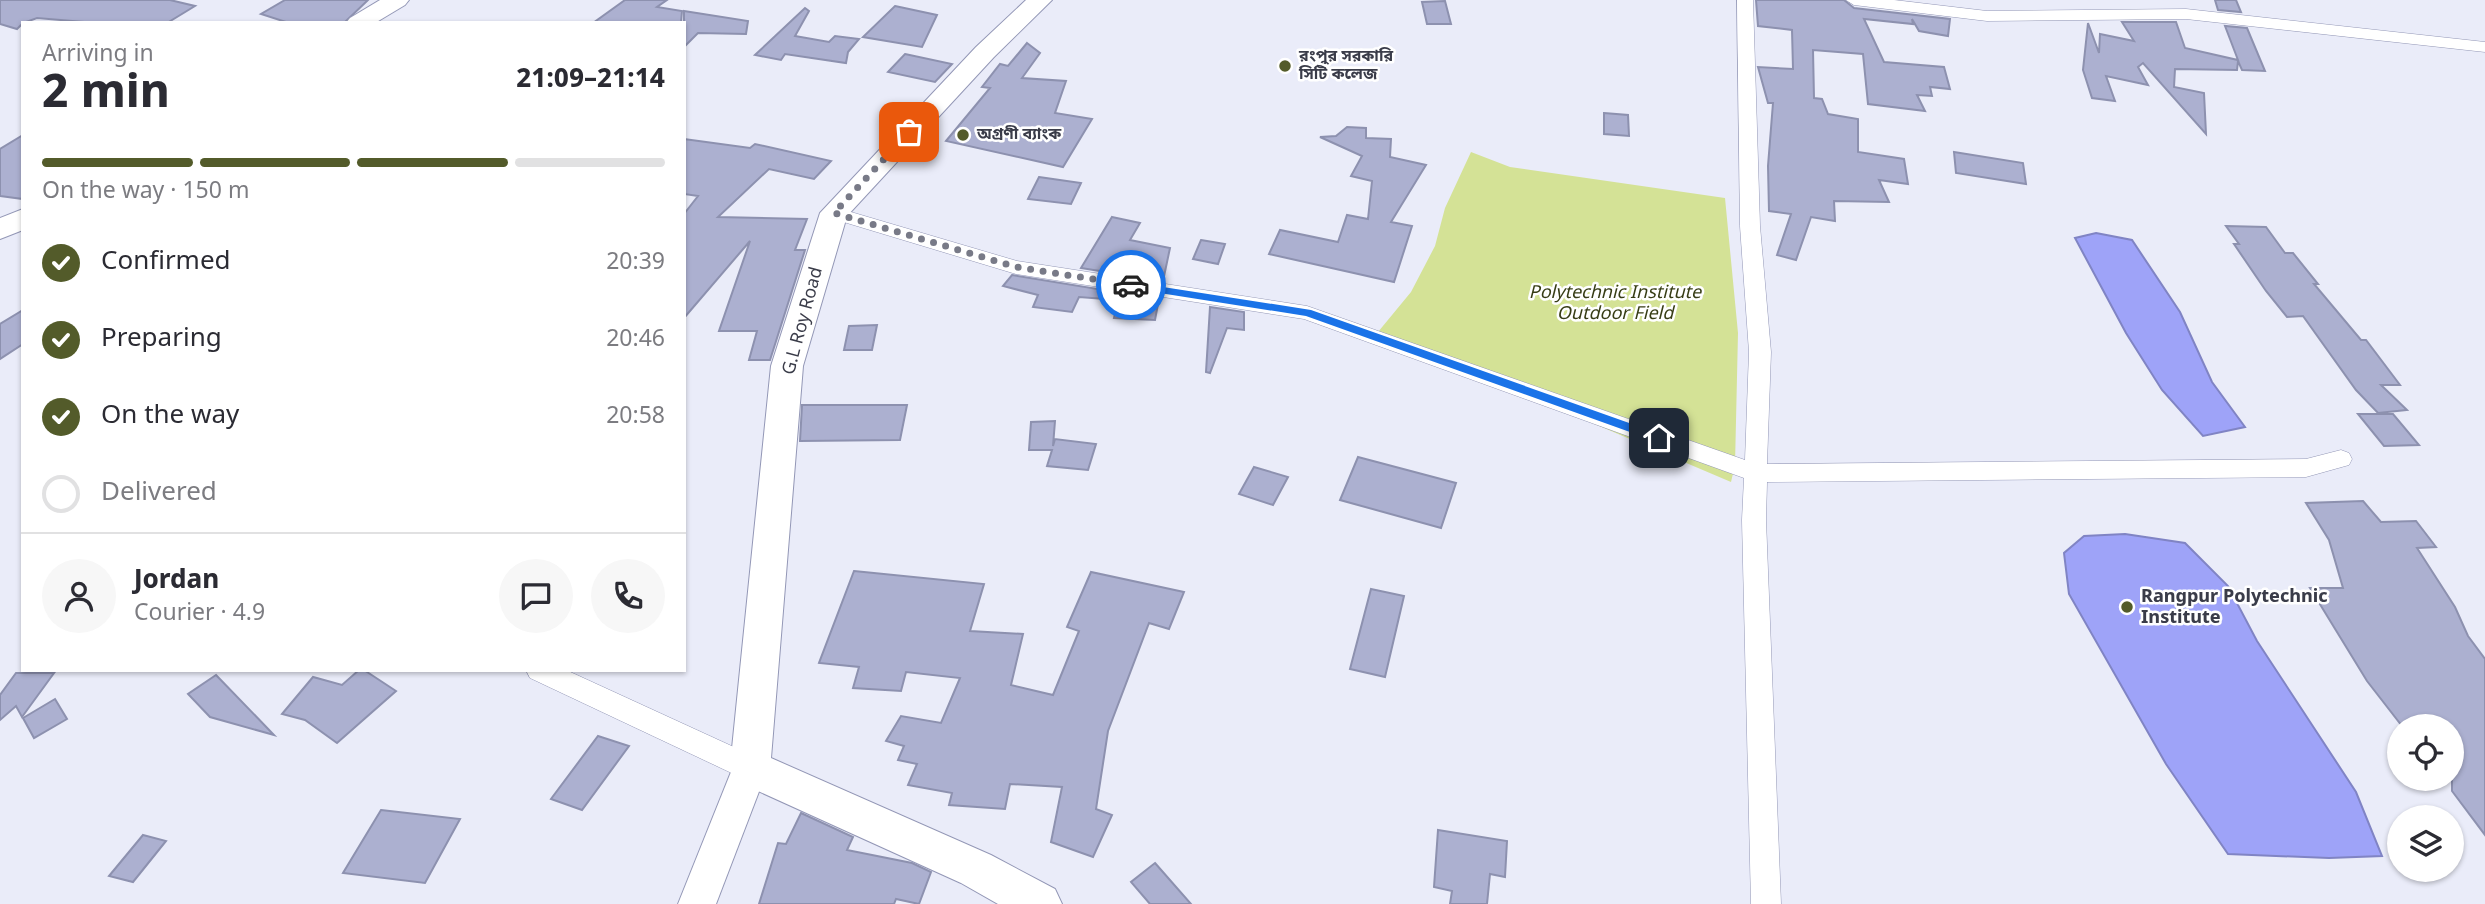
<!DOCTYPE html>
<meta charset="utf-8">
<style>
:root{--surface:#fff;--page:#f7f7f7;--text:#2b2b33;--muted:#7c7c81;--line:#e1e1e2;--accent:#535b2a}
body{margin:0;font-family:Georgia,"Noto Sans Bengali",serif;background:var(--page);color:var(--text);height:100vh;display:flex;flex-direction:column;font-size:26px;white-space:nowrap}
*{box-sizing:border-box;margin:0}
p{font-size:23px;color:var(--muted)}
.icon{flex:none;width:38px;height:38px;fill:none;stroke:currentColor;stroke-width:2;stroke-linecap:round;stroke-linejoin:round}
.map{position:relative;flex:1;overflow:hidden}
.panel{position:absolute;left:21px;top:21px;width:665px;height:651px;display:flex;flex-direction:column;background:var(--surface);border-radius:0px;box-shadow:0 2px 5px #0004}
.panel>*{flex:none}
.tools{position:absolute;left:2387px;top:714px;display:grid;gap:14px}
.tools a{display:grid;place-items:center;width:77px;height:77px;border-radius:50%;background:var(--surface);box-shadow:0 2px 5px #0004;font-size:35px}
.pin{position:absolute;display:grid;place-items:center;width:60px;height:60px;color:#fff;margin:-30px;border-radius:14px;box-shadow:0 4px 10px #0006}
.courier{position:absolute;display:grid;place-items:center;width:70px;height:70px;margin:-35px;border:5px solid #1a73e8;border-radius:50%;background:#fff;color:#222;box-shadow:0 2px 9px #0007}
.summary em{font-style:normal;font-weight:700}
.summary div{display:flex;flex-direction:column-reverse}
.summary{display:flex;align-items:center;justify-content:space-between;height:119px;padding:0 21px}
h1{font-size:46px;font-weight:700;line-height:52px}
.bar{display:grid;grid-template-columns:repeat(4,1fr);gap:10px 7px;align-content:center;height:84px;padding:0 21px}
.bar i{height:9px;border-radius:5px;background:var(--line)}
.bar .active{background:var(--accent)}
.bar p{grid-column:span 4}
.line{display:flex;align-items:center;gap:18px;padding:0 21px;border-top:2px solid var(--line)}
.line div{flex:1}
.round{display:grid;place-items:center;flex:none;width:74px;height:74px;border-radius:37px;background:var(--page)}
ol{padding:0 21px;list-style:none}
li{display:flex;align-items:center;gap:21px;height:77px}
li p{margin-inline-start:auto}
li .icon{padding:7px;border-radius:50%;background:var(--accent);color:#fff;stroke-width:4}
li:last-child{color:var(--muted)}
li i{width:38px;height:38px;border:4px solid var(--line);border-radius:50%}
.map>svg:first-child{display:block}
.green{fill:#d4e296}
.water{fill:#9ea3f8;stroke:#8084c4;stroke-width:2}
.building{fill:#acb0d0;stroke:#8d91af;stroke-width:2}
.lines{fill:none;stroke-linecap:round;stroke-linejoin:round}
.minor-casing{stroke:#9397b6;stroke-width:1}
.tertiary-casing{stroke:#9397b6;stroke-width:2}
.secondary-casing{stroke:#9397b6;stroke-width:2}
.minor{fill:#fff;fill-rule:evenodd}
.tertiary{fill:#fff;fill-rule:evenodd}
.secondary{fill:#fff;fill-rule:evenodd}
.route{fill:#1a73e8}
.done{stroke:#787a87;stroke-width:7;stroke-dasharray:0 12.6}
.poi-dot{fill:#535b2a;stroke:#fff;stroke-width:2.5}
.labels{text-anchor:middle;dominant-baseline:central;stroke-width:5;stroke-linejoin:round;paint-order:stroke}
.far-poi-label{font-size:16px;font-weight:bold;fill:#3a3c49;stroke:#fff;text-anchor:start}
.park-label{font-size:18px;font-style:italic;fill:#373d15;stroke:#fff}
.street-label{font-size:18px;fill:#3a3c49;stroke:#fff}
.poi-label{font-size:18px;font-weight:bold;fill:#3a3c49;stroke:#fff;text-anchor:start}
</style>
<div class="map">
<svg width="2485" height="904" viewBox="0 0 2485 904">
<rect width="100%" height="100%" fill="#eaecf9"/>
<polygon class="green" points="1471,152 1510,167 1725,198 1738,333 1735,465 1731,482 1378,332 1411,292 1435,246 1445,208"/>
<g class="water">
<polygon points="2096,233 2132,240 2180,312 2212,382 2245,427 2203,436 2162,390 2126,333 2075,238"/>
<polygon points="2125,534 2185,543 2228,586 2257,641 2356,792 2382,856 2329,858 2228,854 2166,764 2069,594 2064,553 2084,536"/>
</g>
<g class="building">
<polygon points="0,0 170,0 195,6 167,23 96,23 37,18 23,23 17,29 0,24"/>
<polygon points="285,0 368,0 344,23 289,23 261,14"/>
<polygon points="625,0 667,0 657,7 682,11 681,23 593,23"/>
<polygon points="1756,0 1844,0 1854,8 1950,19 1948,36 1919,31 1912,19 1913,24 1864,19 1884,62 1944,67 1950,89 1930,87 1932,96 1917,95 1925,111 1868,104 1863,54 1813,50 1814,98 1822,99 1828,114 1858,119 1858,152 1904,159 1908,184 1879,180 1889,202 1834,201 1835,221 1811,217 1796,260 1777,255 1791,214 1769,211 1768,166 1773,103 1768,103 1758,67 1793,69 1792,30 1758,26"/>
<polygon points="2215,0 2236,0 2241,12 2218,10"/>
<polygon points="1445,1 1451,24 1427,24 1422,2"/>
<polygon points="895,6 937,15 922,47 863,37"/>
<polygon points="805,8 809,11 795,36 829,42 835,36 859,39 848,52 846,63 785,54 781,60 755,55"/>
<polygon points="684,11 748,21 746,34 698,33 684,47"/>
<polygon points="2122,22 2176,22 2185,48 2238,60 2225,26 2247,28 2265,71 2242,70 2238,61 2237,70 2175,69 2174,87 2204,93 2206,134 2143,63 2138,67 2148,85 2106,76 2115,101 2092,98 2083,70 2088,23 2099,53 2100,34 2134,41"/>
<polygon points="1027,43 1040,53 1022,78 1066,81 1055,113 1092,119 1063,167 946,141 990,88 982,87 1000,64 1008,66"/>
<polygon points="905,54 952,64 935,82 888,72"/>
<polygon points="1604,113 1628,115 1629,136 1604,134"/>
<polygon points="1347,127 1366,128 1366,138 1391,139 1390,157 1426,165 1391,222 1412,226 1394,282 1269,254 1280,230 1338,242 1347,215 1368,219 1372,181 1351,176 1362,156 1320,137 1336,136"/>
<polygon points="23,135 23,199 0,196 0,149"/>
<polygon points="684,139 750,148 755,144 831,161 814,179 769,169 718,217 807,219 795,250 805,250 770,360 749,360 757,331 719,331 750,241 684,318 684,214 698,196 684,194"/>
<polygon points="1954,152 2023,163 2026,184 1956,173"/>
<polygon points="1039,177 1081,183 1071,204 1028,199"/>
<polygon points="1112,217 1140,223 1130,240 1170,248 1163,281 1081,268"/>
<polygon points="2226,226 2266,227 2285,253 2293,253 2318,284 2314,284 2361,340 2366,340 2400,385 2381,385 2407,410 2378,413 2356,390 2303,316 2287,317 2266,291 2234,244 2239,244"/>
<polygon points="1201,240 1225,244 1218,264 1193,259"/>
<polygon points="1012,275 1159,299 1155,320 1114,318 1118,300 1079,297 1072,312 1033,307 1038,295 1003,286"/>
<polygon points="1210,307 1244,312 1244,330 1227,328 1210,373 1206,372"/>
<polygon points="23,310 23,344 0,359 0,324"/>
<polygon points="877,325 872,350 844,350 849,326"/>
<polygon points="802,405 907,405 900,440 800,441"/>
<polygon points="2358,414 2393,414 2419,445 2384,446"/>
<polygon points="1055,421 1053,446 1055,439 1096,444 1088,470 1047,466 1052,450 1029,450 1031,422"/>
<polygon points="1358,457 1456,483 1441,528 1340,500"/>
<polygon points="1254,467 1288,477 1273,505 1239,494"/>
<polygon points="2363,501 2381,522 2416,521 2436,547 2417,548 2455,607 2468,636 2485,659 2485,835 2452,791 2452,726 2402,726 2367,681 2310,588 2343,588 2329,540 2306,503"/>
<polygon points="854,571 984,584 970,631 1023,634 1011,685 1053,695 1079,631 1067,627 1091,572 1184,592 1169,629 1149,623 1108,731 1096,809 1112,815 1093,857 1051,842 1062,787 1010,784 1005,809 949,805 952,793 908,785 917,764 898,760 904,746 886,741 901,716 941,723 960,678 906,672 901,691 853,688 859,667 819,663"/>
<polygon points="1371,589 1404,596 1385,677 1350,669"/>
<polygon points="359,670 364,670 396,691 337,743 305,720 282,714 313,677 342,685"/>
<polygon points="16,673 54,673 22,717 16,706 0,720 0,695"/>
<polygon points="216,675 274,735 210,717 188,694"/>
<polygon points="55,699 67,719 34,738 23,718"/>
<polygon points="598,736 629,746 582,810 551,799"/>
<polygon points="381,810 460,819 425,883 343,873"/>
<polygon points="801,813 853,837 847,850 912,863 931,872 919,904 896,899 894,904 759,904 778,843 786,844"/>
<polygon points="1438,830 1507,841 1505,877 1490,874 1487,904 1450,904 1452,891 1434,887"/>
<polygon points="143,835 166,841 133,882 109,876"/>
<polygon points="1155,863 1191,904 1150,904 1131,882"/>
</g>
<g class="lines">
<defs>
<g id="minor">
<polygon points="1737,0 1753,0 1760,226 1771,352 1767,464 2306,459 2341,450 2349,453 2352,459 2349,465 2306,477 1767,482 1766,520 1781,904 1751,904 1742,520 1744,478 1304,319 1016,274 827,217 824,213 827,209 834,207 1017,261 1307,306 1745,460 1749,352 1740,226"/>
<polygon points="1846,0 1894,0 1987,11 2186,9 2485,42 2485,52 2186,19 1987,21 1854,5"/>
<polygon points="526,670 566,670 760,759 764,768 760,777 750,780 740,777 530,678"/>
</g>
<polygon id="tertiary" points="750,752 763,757 768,768 716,904 678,904 737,757"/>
<g id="secondary">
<polygon points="380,0 409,0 405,5 375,23 346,23 350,18"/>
<polygon points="1026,0 1052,0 994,57 847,216 803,366 771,758 991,855 1055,889 1062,904 998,904 961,883 736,781 730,768 771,366 820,213 976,47"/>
<polygon points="23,209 23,230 0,239 0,218"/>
</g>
</defs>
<use href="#minor" class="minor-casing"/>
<use href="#tertiary" class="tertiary-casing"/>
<use href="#secondary" class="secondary-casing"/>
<use href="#minor" class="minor"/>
<use href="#tertiary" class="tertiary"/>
<use href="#secondary" class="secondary"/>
</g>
<polygon class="route" points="1131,282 1311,310 1663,435 1665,438 1659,443 1655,441 1306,316 1128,288 1128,283"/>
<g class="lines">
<polyline class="done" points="909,132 834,213 1016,267 1131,285"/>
</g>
<g class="poi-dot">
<circle cx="1285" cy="66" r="7"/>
<circle cx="963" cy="135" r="7"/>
<circle cx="2127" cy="607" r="7"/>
</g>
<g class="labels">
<g class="far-poi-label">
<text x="1299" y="57">রংপুর সরকারি<tspan x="1299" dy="18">সিটি কলেজ</tspan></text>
<text x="977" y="135">অগ্রণী ব্যাংক</text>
</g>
<g class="park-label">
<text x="1615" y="293">Polytechnic Institute<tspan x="1615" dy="21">Outdoor Field</tspan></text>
</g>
<g class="street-label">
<text transform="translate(803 321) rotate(-75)">G.L Roy Road</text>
</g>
<g class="poi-label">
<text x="2141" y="597">Rangpur Polytechnic<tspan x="2141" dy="21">Institute</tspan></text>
</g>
</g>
</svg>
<div class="tools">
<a><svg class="icon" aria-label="locate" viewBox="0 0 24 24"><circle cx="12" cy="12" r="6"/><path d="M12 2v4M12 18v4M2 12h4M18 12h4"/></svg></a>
<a><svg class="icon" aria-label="layers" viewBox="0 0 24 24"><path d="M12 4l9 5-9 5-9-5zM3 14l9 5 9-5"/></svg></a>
</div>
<div class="pin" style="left:909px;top:132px;background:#ea580c"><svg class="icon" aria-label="bag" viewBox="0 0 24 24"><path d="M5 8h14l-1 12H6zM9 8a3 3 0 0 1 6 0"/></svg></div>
<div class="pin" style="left:1659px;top:438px;background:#1f2937"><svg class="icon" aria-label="home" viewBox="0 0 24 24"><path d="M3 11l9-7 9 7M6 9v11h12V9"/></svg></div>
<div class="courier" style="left:1131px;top:285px"><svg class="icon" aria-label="car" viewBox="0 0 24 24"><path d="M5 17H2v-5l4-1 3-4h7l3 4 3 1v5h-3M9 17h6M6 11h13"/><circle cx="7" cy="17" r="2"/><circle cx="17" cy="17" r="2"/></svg></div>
<section class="panel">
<div class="summary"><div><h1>2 min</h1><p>Arriving in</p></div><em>21:09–21:14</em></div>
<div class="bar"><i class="active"></i><i class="active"></i><i class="active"></i><i></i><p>On the way · 150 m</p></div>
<ol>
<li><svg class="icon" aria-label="check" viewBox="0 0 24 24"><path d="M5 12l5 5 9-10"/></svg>Confirmed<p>20:39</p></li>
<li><svg class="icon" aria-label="check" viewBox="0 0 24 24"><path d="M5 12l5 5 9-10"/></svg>Preparing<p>20:46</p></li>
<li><svg class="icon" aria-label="check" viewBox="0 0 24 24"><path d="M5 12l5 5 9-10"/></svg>On the way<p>20:58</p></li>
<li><i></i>Delivered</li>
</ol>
<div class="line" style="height:126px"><a class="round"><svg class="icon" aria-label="person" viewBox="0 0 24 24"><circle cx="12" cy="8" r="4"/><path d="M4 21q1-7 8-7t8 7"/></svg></a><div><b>Jordan</b><p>Courier · 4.9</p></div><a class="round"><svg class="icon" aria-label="chat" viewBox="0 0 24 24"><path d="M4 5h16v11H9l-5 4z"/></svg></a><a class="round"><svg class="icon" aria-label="phone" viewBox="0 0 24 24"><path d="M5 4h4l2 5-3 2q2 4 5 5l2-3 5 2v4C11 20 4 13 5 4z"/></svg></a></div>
</section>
</div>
